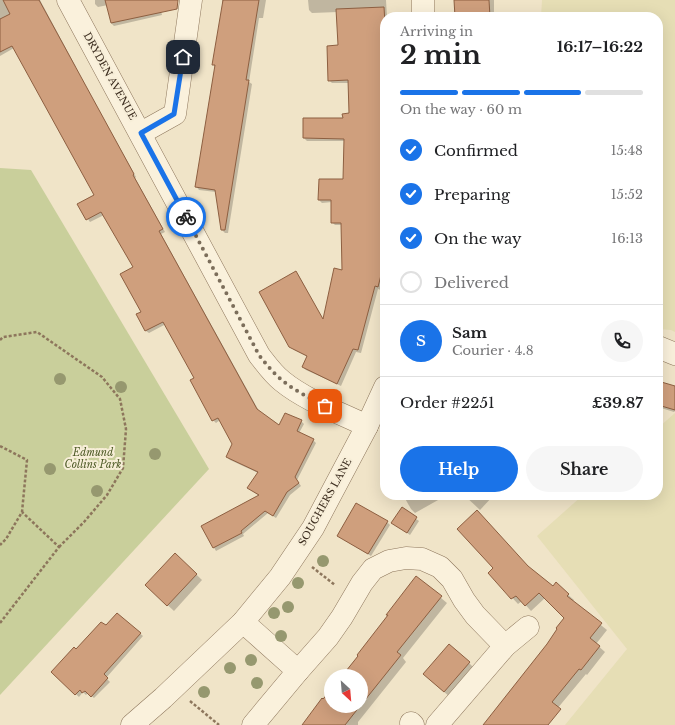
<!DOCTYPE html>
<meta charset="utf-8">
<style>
:root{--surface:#fff;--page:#f6f6f6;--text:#202124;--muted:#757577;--line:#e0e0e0;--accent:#1a73e8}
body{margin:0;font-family:"Libre Baskerville",serif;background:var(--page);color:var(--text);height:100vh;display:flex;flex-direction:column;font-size:15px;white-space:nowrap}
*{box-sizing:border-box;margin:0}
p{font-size:13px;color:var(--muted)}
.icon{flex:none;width:22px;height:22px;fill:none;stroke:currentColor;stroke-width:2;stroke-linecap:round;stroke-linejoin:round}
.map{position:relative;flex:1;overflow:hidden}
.details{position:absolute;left:380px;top:12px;width:283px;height:488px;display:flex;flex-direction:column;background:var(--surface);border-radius:16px;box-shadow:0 4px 16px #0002}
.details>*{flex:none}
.needle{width:26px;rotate:154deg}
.controls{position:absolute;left:324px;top:669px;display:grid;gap:8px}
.controls a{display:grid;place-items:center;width:44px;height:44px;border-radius:50%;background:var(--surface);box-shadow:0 4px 16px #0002;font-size:20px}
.pin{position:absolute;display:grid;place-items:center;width:34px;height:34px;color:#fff;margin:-17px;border-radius:8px;box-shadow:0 2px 6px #0006}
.courier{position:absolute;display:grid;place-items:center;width:40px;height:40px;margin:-20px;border:3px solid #1a73e8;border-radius:50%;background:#fff;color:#222;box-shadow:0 1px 5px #0007}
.overview em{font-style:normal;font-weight:700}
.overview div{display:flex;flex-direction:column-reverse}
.overview{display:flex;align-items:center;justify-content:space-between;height:68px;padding:0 20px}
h1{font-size:26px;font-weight:700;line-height:30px}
.bar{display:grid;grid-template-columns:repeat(4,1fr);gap:6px 4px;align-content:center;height:48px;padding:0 20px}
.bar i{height:5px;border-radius:3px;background:var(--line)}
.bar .on{background:var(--accent)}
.bar p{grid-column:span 4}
.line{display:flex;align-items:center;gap:10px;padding:0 20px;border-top:1px solid var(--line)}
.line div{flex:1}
.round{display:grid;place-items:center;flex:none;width:42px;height:42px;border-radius:21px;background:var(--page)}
ol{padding:0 20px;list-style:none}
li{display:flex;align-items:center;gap:12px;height:44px}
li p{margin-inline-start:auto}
li .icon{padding:4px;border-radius:50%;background:var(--accent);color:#fff;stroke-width:4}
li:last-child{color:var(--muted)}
li i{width:22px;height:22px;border:2px solid var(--line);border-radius:50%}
.primary-button{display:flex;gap:8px;margin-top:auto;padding:8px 20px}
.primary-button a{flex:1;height:46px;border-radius:24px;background:var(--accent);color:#fff;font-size:16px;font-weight:700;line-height:46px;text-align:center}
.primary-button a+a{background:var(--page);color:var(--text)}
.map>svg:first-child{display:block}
.farmland{fill:#e6deb5}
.green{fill:#c9cf9b}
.shadow{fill:#0003}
.building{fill:#cf9f7d;stroke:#8d5f41}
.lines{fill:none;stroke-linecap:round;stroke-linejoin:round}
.minor-casing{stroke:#8d765c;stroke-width:23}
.path{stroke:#8d765c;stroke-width:2.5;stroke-dasharray:3 2;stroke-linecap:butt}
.minor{stroke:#faf1dc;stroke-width:22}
.tree{fill:#96986f}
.done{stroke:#7c6e5b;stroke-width:4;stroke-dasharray:0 7.2}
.route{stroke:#1a73e8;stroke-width:5}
.labels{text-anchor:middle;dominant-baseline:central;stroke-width:4;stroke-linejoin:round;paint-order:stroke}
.street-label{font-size:10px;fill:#3d2e20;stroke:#f7eed8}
.park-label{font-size:10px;font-style:italic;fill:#4d5a26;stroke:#f7eed8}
</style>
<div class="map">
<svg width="675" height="725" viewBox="0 0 675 725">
<rect width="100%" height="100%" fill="#f0e4c8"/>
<g class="farmland">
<polygon points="542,0 675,0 675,332 671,330 658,329 658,17 541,17"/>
<polygon points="675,413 675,725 565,725 627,649 537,536 583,495 658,495 658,428"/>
</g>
<polygon class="green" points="0,168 31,170 209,469 0,695"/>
<g class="shadow">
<polygon points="0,0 40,0 76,67 75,67 136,177 135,178 165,232 161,234 259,411 279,427 301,421 304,424 299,433 313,440 316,443 297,480 301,486 290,495 276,518 268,513 243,534 244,536 216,551 202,527 259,496 249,488 258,473 230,460 227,457 233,444 220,420 216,423 213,420 195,378 166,324 149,333 146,331 138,315 143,312 134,267 104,215 90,222 78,205 95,195 14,48 0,56 0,34 7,30 0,19"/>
<polygon points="95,0 158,0 162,15 114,26 111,23 108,5 98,7 95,4"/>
<polygon points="222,0 266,0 263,18 259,18 249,82 252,84 228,233 225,233 222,230 216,192 199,190 196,186 215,67 213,64 223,4 222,3"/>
<polygon points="308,0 386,0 387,17 385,17 383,278 381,290 378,289 361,353 356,352 341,386 306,370 303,367 308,357 294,350 290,346 296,273 299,276 323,320 343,271 342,225 335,225 332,222 332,202 322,203 319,200 344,180 345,141 307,141 304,138 344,119 350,114 349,83 332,83 329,80 339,46 338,12 312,13 309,10"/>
<polygon points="455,0 494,0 494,15 526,17 456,17"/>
<polygon points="658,382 675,387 675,411 674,412 661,408 658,417"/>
<polygon points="403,495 447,495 415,513 411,509"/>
<polygon points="464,495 492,495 493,496 480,510"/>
<polygon points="402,509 419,521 410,535 393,523"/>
<polygon points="387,522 390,525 371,556 338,536"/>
<polygon points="175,554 202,580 174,611 146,585"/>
<polygon points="529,568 553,587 556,584 574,600 572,602 607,630 596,644 605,652 587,675 586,674 552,715 535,725 485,725 548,645 565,618 545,598 531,611 522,601 518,604 489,573"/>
<polygon points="416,577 447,603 403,658 406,662 358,722 358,725 303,725 331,691 331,706 361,706 361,676 343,676"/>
<polygon points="117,614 143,636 106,678 110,682 94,698 88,693 86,695 83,692 79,697 52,672 106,627"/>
<polygon points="469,663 475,669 450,697 430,680"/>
</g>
<g class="building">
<polygon points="3,0 39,0 134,174 133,175 163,229 159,231 257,409 279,425 285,413 302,420 297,431 314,439 295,477 299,483 287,492 273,516 265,511 241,531 242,533 213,548 201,526 259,495 247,488 258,472 226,457 232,444 218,418 212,421 190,380 194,378 163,322 145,331 136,314 141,312 120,274 133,267 101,212 86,220 77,204 94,195 12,46 0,52 0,19 10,14"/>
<polygon points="105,0 178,0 177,9 111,23"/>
<polygon points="223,0 259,0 246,80 249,80 225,230 221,230 215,190 195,187 215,65 212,65"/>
<polygon points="454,0 489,0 490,17 455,17"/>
<polygon points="384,7 385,24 382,24 385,116 383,182 381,182 381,275 378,287 375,286 358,350 353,349 337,384 302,367 307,356 289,347 259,292 296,271 323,319 334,268 342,270 341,223 331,223 331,200 318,200 319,179 343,179 344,139 303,138 303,118 343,118 342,114 349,113 348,80 328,81 327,46 338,45 336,9"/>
<polygon points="658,381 675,386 675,410 658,405"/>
<polygon points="356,503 388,521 368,554 337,536"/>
<polygon points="402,507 417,517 407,533 391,523"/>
<polygon points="477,510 528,566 553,586 556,582 569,594 567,596 602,623 590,638 600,646 581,670 579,669 552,702 561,709 548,725 483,725 547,644 557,629 556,628 564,618 539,593 525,606 516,596 511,599 488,573 493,568 457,529"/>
<polygon points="175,553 197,574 167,606 145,585"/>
<polygon points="416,576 442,596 397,652 401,655 361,705 361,676 342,676 358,656 357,655 388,615 386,615"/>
<polygon points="117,613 141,633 104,674 108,678 91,697 85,691 82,693 80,690 75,695 51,672 74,647 76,649 101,622 106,625"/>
<polygon points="449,644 470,662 444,692 423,674"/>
<polygon points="331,690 331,706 360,706 345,725 302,725 322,698 323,699"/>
</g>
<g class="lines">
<defs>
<g id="minor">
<path d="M 68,0 L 259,355 C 266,364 273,374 282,381 C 305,400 340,413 367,426"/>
<polyline points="423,0 423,17"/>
<polyline points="141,133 175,114 191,0"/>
<polyline points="658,347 675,354"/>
<polyline points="243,622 298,671"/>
<polyline points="411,723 413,725"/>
<polyline points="132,725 163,698 243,622 280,577 313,528 367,426 385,387"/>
<polyline points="253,725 298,671 328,637 342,617 362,583 373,569 389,561 406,558 422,559 440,567 452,579 464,600 475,615 505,646"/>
<polyline points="437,725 505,646 528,627"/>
</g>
</defs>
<use href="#minor" class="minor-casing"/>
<g class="path">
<polyline points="0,340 3,337 37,332 102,377 120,399 126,429 123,468 107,495 84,522 59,547"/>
<polyline points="0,446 27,460 22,512 6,539 0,545"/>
<polyline points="312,567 335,585"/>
<polyline points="0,623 59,547 22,512"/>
<polyline points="190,701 219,725"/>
</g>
<use href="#minor" class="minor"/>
</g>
<g class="tree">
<circle cx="60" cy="379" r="6"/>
<circle cx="121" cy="387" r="6"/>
<circle cx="155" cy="454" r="6"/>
<circle cx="50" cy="469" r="6"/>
<circle cx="97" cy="491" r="6"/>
<circle cx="323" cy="561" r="6"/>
<circle cx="298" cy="583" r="6"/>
<circle cx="288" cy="607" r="6"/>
<circle cx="274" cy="613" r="6"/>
<circle cx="281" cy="636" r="6"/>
<circle cx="251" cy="660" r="6"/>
<circle cx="230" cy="668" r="6"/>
<circle cx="257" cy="683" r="6"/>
<circle cx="204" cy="692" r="6"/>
</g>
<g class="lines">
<path class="done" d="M 186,217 L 259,355 C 280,383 294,390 325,406"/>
<polyline class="route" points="183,57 174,114 141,133 186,217"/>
</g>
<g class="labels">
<g class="street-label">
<text transform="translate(110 76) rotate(61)">DRYDEN AVENUE</text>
<text transform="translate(325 502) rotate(-61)">SOUGHERS LANE</text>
</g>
<g class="park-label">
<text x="93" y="452">Edmund<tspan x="93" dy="12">Collins Park</tspan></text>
</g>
</g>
</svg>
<div class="controls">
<a><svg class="needle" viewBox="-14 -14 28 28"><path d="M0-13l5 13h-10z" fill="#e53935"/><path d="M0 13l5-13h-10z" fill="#757577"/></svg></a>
</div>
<div class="pin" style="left:325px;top:406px;background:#ea580c"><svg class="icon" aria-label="bag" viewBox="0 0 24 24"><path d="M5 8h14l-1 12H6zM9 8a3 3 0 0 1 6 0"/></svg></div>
<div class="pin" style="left:183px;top:57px;background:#1f2937"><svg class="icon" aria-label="home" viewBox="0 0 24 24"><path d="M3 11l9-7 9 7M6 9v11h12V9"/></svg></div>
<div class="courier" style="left:186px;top:217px"><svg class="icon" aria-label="bike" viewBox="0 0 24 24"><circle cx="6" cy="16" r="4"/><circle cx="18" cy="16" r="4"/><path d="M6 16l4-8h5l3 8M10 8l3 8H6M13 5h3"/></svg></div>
<section class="details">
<div class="overview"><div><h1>2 min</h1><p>Arriving in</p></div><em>16:17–16:22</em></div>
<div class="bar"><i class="on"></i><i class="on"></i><i class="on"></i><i></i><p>On the way · 60 m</p></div>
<ol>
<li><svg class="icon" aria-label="check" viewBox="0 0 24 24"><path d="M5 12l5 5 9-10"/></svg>Confirmed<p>15:48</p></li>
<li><svg class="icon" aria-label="check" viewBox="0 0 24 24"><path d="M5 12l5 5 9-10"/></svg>Preparing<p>15:52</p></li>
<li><svg class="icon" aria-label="check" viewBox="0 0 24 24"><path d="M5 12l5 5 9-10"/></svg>On the way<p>16:13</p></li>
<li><i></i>Delivered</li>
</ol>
<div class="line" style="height:72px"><b class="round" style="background:var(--accent);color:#fff">S</b><div><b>Sam</b><p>Courier · 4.8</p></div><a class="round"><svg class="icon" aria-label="phone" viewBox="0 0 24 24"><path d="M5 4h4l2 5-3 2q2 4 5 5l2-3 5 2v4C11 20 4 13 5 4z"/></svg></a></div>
<div class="line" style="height:52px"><div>Order #2251</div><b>£39.87</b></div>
<div class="primary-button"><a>Help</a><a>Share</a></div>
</section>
</div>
